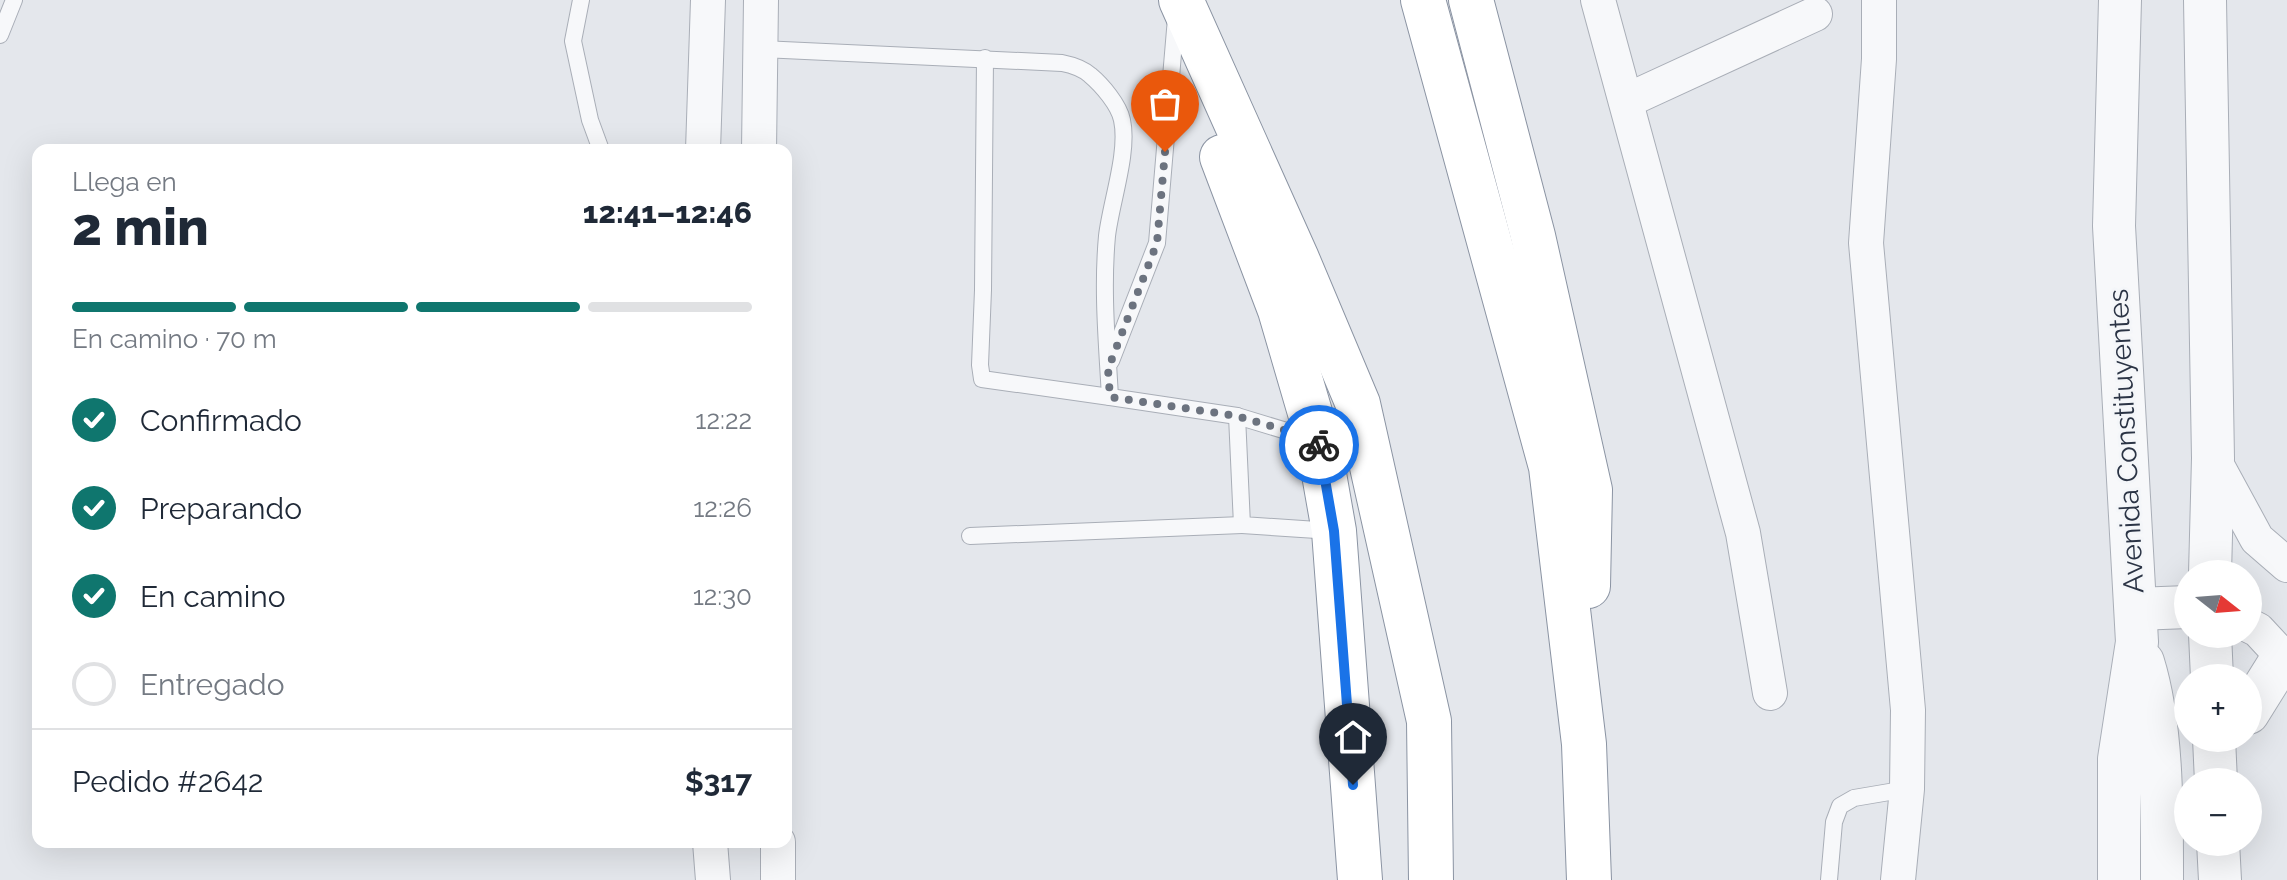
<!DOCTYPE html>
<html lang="es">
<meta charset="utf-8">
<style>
:root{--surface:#fff;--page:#f6f6f7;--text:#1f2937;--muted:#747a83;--line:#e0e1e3;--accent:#0f766e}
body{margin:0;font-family:Raleway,sans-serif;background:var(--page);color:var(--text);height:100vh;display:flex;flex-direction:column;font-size:30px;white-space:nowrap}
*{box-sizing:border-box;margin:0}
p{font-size:26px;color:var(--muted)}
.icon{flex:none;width:44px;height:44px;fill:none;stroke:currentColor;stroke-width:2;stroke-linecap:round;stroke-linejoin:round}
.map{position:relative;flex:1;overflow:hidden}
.panel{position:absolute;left:32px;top:144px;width:760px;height:704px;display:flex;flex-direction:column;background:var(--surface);border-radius:16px;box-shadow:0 8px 32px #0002}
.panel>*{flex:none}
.needle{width:52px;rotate:107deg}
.tools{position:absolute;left:2174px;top:560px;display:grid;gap:16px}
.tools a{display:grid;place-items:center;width:88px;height:88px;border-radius:50%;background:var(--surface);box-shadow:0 8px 32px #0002;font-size:40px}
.pin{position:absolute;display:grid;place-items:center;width:68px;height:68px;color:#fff;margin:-82px -34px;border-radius:50% 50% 50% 0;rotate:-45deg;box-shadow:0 0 8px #0007}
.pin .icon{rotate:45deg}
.courier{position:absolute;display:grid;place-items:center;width:80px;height:80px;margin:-40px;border:6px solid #1a73e8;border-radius:50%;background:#fff;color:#222;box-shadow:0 2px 10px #0007}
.head em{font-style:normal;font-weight:800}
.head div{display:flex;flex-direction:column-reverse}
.head{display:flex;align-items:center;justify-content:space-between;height:136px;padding:0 40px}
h1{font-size:52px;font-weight:800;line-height:60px}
.bar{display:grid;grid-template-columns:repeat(4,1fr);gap:12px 8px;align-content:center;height:96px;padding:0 40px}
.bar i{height:10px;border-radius:6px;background:var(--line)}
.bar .current{background:var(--accent)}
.bar p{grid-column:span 4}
.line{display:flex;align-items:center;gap:20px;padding:0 40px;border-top:2px solid var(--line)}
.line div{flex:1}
ol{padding:0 40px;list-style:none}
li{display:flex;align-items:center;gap:24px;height:88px}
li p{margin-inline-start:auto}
li .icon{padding:8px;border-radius:50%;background:var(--accent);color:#fff;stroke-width:4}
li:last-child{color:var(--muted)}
li i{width:44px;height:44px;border:4px solid var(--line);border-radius:50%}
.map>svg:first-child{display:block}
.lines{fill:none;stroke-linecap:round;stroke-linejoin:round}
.service-casing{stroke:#a9aeb7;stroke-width:18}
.minor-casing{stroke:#a9aeb7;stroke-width:36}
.tertiary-casing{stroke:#a9aeb7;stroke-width:44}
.motorway-casing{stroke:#8b94a3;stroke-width:46}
.service{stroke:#f7f8fa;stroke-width:16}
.minor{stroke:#f7f8fa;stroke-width:34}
.tertiary{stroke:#f7f8fa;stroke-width:42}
.motorway{stroke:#fff;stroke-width:44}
.done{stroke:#6c737f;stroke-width:8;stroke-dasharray:0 14.4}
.route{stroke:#1a73e8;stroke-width:10}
.labels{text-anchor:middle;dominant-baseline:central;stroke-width:6;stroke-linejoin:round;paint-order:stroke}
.street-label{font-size:28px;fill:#2b3445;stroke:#f4f6f9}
</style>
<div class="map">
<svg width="2287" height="880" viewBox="0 0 2287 880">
<rect width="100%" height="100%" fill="#e4e7ec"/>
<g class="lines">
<defs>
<g id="service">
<polyline points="581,0 573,41 590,120 601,150"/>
<polyline points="0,35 14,0"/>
<path d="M 761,49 L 1062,63 C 1072,65 1082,68 1090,75 C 1102,85 1119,105 1122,120 C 1129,152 1111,202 1107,236 C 1102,290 1107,343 1110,397 L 1237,416 L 1313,439"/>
<polyline points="985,58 983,290 980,365 982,379 1110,397"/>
<polyline points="1111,361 1157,243 1176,18"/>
<polyline points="1237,416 1242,525 1332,531"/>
<polyline points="970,536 1242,525"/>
<polyline points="1829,880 1834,822 1840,806 1854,798 1907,789"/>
</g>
<g id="minor">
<polyline points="1598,0 1743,533 1770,693"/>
<polyline points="1879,0 1879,59 1866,243 1908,710 1907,789 1898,880"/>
<polyline points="1626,101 1815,14"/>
<polyline points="703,150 708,0"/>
<polyline points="759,150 761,0"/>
<polyline points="2213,458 2257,539 2287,565"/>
<polyline points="2248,625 2258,630 2283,657 2287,656"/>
<polyline points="710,842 713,880"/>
<polyline points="778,842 778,880"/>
</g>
<g id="tertiary">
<polyline points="2205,0 2213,458 2210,574"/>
<polyline points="2136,609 2188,607"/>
<polyline points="2210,634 2212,678"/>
<path d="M 2143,662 C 2163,726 2162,813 2162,880"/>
<polyline points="2248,713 2283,657"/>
<polyline points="2214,738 2216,782"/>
<polyline points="2218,842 2220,880"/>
<polyline points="2119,880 2119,759 2137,642 2114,226 2120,0"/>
</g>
<g id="motorway">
<polyline points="1181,0 1297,259 1358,404 1429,721 1431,880"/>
<polyline points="1423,0 1551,467 1584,744 1589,880"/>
<polyline points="1471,0 1533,236 1590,490 1588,586"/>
<polyline points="1222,157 1280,310 1318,440 1334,531 1360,880"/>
</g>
</defs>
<use href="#service" class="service-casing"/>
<use href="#minor" class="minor-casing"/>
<use href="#tertiary" class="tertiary-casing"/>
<use href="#motorway" class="motorway-casing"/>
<use href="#service" class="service"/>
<use href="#minor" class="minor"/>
<use href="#tertiary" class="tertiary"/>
<use href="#motorway" class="motorway"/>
</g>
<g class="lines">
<polyline class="done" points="1165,152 1157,243 1108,369 1110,397 1237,416 1318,440 1319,445"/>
<polyline class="route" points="1319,445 1334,531 1353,785"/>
</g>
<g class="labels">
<g class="street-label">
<text transform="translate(2126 441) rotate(-93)">Avenida Constituyentes</text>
</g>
</g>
</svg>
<div class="tools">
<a><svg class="needle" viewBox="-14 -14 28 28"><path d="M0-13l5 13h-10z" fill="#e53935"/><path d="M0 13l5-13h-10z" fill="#747a83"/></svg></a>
<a>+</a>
<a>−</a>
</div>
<div class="pin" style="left:1165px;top:152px;background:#ea580c"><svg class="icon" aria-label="bag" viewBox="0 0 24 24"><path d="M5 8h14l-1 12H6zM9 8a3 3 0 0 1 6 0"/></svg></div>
<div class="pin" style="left:1353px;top:785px;background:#1f2937"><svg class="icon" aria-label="home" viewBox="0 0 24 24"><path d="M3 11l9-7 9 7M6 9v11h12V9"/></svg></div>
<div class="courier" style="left:1319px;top:445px"><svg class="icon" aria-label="bike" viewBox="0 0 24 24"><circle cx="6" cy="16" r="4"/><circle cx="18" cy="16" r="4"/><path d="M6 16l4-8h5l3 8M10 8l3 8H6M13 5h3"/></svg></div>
<section class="panel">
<div class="head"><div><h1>2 min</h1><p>Llega en</p></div><em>12:41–12:46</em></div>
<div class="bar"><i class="current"></i><i class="current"></i><i class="current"></i><i></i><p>En camino · 70 m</p></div>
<ol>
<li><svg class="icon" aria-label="check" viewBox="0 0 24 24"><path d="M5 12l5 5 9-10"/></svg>Confirmado<p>12:22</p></li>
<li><svg class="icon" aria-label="check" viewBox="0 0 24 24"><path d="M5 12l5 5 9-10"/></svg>Preparando<p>12:26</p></li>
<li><svg class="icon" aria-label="check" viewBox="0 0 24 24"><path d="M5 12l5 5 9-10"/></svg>En camino<p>12:30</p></li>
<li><i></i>Entregado</li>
</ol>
<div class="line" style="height:104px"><div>Pedido #2642</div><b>$317</b></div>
</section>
</div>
